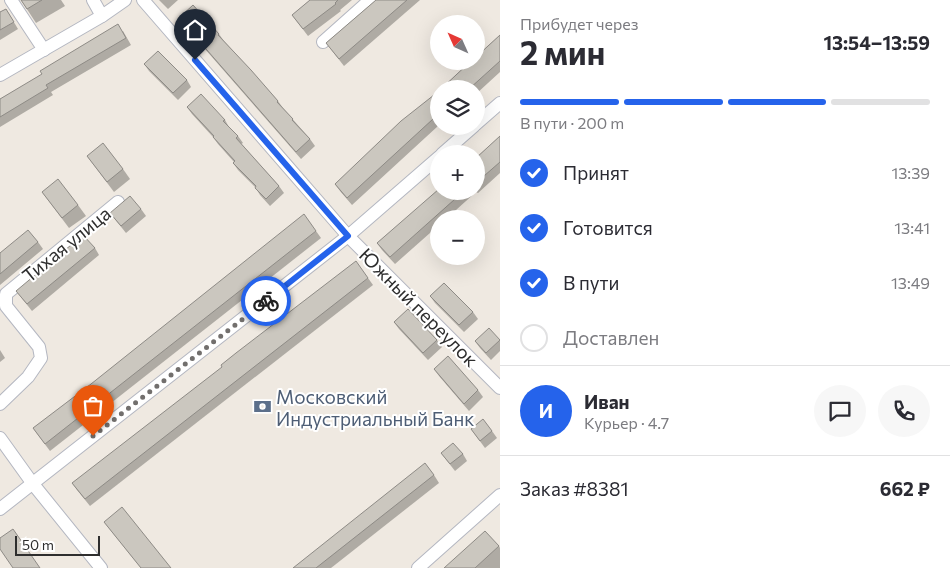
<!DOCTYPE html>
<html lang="ru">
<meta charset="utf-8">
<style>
:root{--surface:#fff;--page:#f7f7f7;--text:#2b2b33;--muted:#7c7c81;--line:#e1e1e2;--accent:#2563eb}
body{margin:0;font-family:Commissioner,sans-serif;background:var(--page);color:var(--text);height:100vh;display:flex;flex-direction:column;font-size:19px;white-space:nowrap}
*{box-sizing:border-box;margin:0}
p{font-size:16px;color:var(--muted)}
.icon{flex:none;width:28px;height:28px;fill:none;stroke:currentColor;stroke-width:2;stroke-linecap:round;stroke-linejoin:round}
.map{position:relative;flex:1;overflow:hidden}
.panel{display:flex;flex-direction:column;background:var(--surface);width:450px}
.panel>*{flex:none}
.needle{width:32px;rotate:315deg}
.tools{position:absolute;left:430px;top:15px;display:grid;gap:10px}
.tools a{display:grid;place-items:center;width:55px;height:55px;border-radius:50%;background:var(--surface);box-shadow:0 5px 20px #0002;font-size:25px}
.scale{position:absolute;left:15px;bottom:12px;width:85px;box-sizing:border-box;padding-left:5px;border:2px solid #2e2e2e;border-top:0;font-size:14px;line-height:18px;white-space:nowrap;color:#2e2e2e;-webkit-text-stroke:4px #fff;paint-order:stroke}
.pin{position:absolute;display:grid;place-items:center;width:42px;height:42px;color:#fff;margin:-51px -21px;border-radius:50% 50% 50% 0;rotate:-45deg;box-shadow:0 0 5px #0007}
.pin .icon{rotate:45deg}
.courier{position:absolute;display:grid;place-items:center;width:50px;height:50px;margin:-25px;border:4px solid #2563eb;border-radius:50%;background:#fff;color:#222;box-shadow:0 1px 6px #0007}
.summary em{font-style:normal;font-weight:700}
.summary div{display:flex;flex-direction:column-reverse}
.summary{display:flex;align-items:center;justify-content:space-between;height:85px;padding:0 20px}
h1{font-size:32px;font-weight:700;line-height:38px}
.bar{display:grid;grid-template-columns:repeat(4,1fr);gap:8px 5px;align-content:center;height:60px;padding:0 20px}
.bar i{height:6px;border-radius:4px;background:var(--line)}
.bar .on{background:var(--accent)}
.bar p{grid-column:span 4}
.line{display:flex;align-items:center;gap:12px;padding:0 20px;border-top:1px solid var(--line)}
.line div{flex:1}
.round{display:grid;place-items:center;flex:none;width:52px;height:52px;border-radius:26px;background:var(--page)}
ol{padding:0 20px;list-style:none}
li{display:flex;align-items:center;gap:15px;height:55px}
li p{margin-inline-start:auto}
li .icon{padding:5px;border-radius:50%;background:var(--accent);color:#fff;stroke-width:4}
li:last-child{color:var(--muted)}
li i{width:28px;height:28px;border:2px solid var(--line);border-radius:50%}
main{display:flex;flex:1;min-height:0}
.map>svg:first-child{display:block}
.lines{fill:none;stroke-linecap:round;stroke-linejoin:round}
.minor-casing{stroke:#b4b7c1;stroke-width:14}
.minor{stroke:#fff;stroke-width:12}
.wall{fill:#afaba4}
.building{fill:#cbc7bf;stroke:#8e8b86}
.done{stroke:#726f6d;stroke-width:5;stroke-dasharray:0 9}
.route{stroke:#2563eb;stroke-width:6}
.labels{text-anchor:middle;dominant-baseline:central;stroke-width:4;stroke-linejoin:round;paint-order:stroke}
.street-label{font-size:19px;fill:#2e2e2e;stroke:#fff}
.service-label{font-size:19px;fill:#4e5e75;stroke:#fff;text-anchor:start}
</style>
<main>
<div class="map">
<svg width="500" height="568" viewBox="0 0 500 568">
<rect width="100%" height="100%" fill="#efe9e1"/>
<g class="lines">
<defs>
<g id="minor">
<polyline points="11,0 44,50"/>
<polyline points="93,0 102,16"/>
<polyline points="143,0 348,236 500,388"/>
<polyline points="323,42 370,0"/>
<polyline points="0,75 102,16 125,0"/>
<polyline points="476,124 500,103"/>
<polyline points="442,154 474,126"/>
<polyline points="0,404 28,377 41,358 39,347 6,306 6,294 118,202"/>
<polyline points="0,438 33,484 101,568"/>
<polyline points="0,509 348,236 439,157"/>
<polyline points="418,568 500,495"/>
</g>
</defs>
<use href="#minor" class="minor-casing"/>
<use href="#minor" class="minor"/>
</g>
<g class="wall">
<polygon points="21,0 61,0 65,6 36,23"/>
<polygon points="159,0 178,0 168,9"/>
<polygon points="310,0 352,0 340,10 341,11 308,36 292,15"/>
<polygon points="376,0 420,0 344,66 326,43"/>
<polygon points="6,9 18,29 0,40 0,12"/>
<polygon points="179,18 219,34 224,41 278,101 283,108 310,139 315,146 301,159 184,25"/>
<polygon points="123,31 131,45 51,92 53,95 0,127 0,99"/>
<polygon points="500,35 500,72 476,94 476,89 441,89"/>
<polygon points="144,64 187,80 191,87 178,100 149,71"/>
<polygon points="439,91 439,126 440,126 439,127 438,126 352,205 340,191 335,184"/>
<polygon points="187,107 225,120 229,127 238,136 243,143 241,144 279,186 284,193 270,206 260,195 255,187 238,170 233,163 234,162 218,144 213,137 192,114"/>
<polygon points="500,136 500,173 478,193 476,192 446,219 439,219 439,225 395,264 382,250 377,243 439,191 476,191 476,158"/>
<polygon points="87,156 123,169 130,179 114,192"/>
<polygon points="42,192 78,205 86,216 69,228"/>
<polygon points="141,209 146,216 126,233 110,213"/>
<polygon points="316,231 321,238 50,451 38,435 33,428"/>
<polygon points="38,242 43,249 0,285 0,253"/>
<polygon points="95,248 99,255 32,311 16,291"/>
<polygon points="368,278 373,285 90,506 77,490 72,483"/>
<polygon points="430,296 473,312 478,319 464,332 435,303"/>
<polygon points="394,322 437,340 442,347 428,360 399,329"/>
<polygon points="500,340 500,351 491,360 480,348 475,341"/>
<polygon points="0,350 5,358 0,362"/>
<polygon points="434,369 478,390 483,397 469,411 439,376"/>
<polygon points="471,429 492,431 497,438 485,448"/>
<polygon points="441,453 463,454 467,461 455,471"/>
<polygon points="434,475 439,483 331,568 293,568"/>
<polygon points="104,522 171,568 141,568"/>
<polygon points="499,546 500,548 500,568 444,568"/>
</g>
<g class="building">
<polygon points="21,0 42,0 27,9"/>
<polygon points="310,0 338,0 335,3 336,4 303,29 292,15"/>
<polygon points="376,0 407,0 339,59 326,43"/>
<polygon points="193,5 219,34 218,35 251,70 278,101 277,102 293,119 292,120 310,139 296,152 179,18"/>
<polygon points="6,9 14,22 0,30 0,12"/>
<polygon points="118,24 126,38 46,85 48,88 0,117 0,99 42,74 40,71"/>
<polygon points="500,35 500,61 469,89 441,89 471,61 476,61 476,57"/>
<polygon points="158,51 187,80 173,93 144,64"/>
<polygon points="439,91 439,116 434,120 433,119 347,198 335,184 401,121"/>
<polygon points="201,94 225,120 223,121 238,136 236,138 279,186 266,199 255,188 256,186 233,163 235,161 213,137 214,136 187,107"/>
<polygon points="500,136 500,162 476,183 476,158"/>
<polygon points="103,143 123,169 107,182 87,156"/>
<polygon points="58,179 78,205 62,218 42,192"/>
<polygon points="439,189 439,191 464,191 390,257 377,243"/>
<polygon points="130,196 141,209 121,226 110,213"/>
<polygon points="304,214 316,231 45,444 33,428 91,384"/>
<polygon points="28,230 38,242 0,274 0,253"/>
<polygon points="83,235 95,248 27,304 16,291"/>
<polygon points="356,261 368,278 85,499 72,483 222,367 221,365 236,353"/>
<polygon points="444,283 473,312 459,325 430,296"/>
<polygon points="408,309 437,340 423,353 394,322"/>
<polygon points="489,328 500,340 486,353 475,341"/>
<polygon points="448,356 478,390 464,404 434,369"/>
<polygon points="483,419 492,431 480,441 471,429"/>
<polygon points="453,443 463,454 450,464 441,453"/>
<polygon points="425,463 434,475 316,568 293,568"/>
<polygon points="122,507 171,568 141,568 104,522"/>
<polygon points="13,529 40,568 13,568 0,549 0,538"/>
<polygon points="485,531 499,546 475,568 444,568"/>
</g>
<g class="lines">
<polyline class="done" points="93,436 266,301"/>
<polyline class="route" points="195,60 348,236 266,301"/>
</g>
<defs>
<symbol id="bank-bare" viewBox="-9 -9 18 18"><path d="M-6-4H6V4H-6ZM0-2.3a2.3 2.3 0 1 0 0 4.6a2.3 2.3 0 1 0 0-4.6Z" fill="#5c6f8a" stroke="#fff" stroke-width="2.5" paint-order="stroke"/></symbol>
</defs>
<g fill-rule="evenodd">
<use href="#bank-bare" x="250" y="394" width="25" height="25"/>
</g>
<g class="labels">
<g class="street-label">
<text transform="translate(66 244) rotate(-39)">Тихая улица</text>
<text transform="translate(419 307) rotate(45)">Южный переулок</text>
</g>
<g class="service-label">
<text x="276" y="396">Московский<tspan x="276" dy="22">Индустриальный Банк</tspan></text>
</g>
</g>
</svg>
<div class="tools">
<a><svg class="needle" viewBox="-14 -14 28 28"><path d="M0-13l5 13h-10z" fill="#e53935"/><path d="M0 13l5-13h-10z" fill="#7c7c81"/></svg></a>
<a><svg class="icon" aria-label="layers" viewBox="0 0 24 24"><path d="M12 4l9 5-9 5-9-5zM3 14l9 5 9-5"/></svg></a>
<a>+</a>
<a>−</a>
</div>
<div class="scale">50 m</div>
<div class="pin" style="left:93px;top:436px;background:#ea580c"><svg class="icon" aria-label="bag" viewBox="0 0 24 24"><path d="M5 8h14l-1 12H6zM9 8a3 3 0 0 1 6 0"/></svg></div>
<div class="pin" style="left:195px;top:60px;background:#1f2937"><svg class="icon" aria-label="home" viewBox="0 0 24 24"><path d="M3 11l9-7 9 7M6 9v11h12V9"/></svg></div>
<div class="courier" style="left:266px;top:301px"><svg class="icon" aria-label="bike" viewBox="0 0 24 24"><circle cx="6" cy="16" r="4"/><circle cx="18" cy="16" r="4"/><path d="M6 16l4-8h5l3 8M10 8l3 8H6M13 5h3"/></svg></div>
</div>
<section class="panel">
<div class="summary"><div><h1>2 мин</h1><p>Прибудет через</p></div><em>13:54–13:59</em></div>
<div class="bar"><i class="on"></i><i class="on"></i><i class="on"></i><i></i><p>В пути · 200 m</p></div>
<ol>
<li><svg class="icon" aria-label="check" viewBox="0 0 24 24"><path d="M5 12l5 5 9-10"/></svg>Принят<p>13:39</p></li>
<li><svg class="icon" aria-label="check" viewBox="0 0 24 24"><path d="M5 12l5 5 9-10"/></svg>Готовится<p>13:41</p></li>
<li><svg class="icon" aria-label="check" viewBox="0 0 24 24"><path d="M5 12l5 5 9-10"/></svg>В пути<p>13:49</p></li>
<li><i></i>Доставлен</li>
</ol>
<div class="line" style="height:90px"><b class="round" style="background:var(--accent);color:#fff">И</b><div><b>Иван</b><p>Курьер · 4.7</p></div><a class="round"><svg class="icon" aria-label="chat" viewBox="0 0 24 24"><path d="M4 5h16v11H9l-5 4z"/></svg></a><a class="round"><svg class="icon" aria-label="phone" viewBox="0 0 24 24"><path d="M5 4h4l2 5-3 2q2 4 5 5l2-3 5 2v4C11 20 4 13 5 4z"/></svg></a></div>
<div class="line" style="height:65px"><div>Заказ #8381</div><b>662 ₽</b></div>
</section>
</main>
